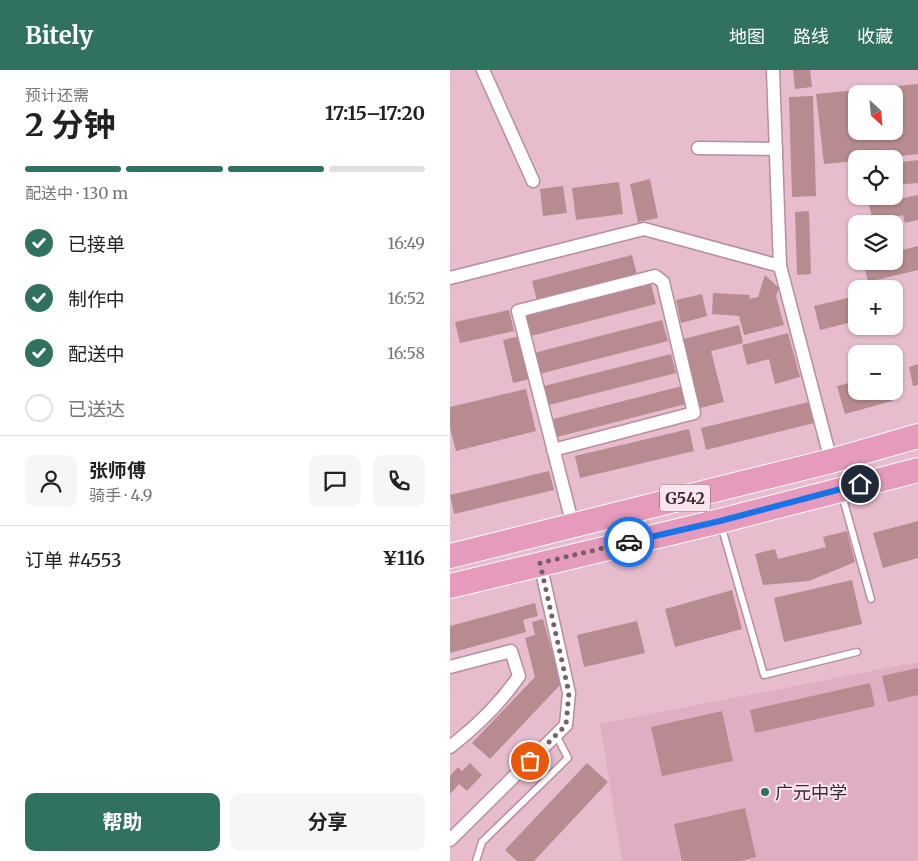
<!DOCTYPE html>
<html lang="zh">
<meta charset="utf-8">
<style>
:root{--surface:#fff;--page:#f6f6f6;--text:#222;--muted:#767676;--line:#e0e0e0;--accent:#31715f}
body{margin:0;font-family:Merriweather,"Noto Sans SC",serif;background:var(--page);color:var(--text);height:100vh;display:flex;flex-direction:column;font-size:19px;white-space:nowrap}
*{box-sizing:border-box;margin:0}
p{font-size:16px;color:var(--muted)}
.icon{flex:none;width:28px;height:28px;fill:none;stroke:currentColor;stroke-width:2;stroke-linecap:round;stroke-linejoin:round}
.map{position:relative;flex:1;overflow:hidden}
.drawer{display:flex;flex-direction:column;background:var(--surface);width:450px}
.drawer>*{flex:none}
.needle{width:32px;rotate:154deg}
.controls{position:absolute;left:398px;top:15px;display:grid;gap:10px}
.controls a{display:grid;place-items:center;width:55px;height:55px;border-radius:10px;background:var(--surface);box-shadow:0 1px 4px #0004;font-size:25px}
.pin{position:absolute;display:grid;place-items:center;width:42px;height:42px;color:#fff;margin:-21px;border:2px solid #fff;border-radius:50%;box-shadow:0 1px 5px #0007}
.courier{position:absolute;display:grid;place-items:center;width:50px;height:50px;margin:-25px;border:4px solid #1a73e8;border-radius:50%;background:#fff;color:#222;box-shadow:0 1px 6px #0007}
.summary em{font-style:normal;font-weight:700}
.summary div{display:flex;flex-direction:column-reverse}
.summary{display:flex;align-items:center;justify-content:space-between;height:85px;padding:0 25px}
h1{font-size:32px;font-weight:700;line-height:38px}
.bar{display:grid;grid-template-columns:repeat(4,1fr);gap:8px 5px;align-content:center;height:60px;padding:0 25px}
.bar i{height:6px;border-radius:4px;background:var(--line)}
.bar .active{background:var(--accent)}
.bar p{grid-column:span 4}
.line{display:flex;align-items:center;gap:12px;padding:0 25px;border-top:1px solid var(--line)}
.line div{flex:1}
.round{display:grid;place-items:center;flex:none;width:52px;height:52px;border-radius:10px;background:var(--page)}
ol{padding:0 25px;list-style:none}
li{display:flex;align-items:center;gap:15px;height:55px}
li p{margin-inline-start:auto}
li .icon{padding:5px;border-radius:50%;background:var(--accent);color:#fff;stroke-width:4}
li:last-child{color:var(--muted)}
li i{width:28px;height:28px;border:2px solid var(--line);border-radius:50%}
.cta{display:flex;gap:10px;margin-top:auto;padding:10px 25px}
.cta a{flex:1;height:58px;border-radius:10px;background:var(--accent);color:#fff;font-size:20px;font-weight:700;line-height:58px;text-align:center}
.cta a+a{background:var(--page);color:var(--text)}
header{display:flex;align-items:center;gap:30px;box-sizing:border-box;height:70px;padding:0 25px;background:var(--accent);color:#fff}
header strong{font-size:24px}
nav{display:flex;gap:28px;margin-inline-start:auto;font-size:18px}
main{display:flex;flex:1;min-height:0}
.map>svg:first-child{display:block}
.built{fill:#dfaec2}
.building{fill:#b78b8f;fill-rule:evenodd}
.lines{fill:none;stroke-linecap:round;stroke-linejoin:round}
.lane-casing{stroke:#b68e9e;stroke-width:9}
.street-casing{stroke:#b68e9e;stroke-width:15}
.highway-casing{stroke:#fff;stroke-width:26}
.lane{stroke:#fff;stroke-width:6}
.street{stroke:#fff;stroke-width:12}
.highway{stroke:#e79bbc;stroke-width:24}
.done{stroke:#775e69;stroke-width:5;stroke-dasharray:0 9}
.route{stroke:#1a73e8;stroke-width:6}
.poi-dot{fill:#31715f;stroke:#fae4ed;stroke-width:2}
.labels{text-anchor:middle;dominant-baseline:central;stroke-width:4;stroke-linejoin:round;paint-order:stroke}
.shield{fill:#fae4ed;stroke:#74626a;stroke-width:1}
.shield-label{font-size:16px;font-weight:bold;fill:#3b2b32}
.poi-label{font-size:18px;fill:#3b2b32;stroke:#fae4ed;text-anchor:start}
</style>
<header>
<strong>Bitely</strong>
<nav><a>地图</a><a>路线</a><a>收藏</a></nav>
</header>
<main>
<section class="drawer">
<div class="summary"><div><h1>2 分钟</h1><p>预计还需</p></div><em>17:15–17:20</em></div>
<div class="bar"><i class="active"></i><i class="active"></i><i class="active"></i><i></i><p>配送中 · 130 m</p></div>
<ol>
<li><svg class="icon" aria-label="check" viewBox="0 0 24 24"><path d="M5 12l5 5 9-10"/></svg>已接单<p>16:49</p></li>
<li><svg class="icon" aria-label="check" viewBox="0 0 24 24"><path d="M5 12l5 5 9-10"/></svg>制作中<p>16:52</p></li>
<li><svg class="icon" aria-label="check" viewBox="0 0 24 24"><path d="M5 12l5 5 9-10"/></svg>配送中<p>16:58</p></li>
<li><i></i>已送达</li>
</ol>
<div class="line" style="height:90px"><a class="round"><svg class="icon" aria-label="person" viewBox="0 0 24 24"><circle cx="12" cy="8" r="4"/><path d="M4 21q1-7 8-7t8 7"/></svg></a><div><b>张师傅</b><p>骑手 · 4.9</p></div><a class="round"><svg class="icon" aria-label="chat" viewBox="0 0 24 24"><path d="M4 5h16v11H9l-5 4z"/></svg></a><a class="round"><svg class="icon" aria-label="phone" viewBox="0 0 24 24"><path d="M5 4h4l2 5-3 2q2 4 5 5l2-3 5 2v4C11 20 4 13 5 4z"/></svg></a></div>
<div class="line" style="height:65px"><div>订单 #4553</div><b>¥116</b></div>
<div class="cta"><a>帮助</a><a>分享</a></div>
</section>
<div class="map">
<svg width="468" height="791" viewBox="0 0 468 791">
<rect width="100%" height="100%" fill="#e7bdce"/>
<polygon class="built" points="468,592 468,791 172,791 150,654"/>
<g class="building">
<polygon points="343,0 360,0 362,17 345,19"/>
<path d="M 468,14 L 468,84 L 427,89 L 406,89 L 406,91 L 374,94 L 366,24 ZM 406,24 L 444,24 L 444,61 L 406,61 Z"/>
<polygon points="363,26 366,126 342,127 339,27"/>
<polygon points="468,90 468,113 444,115 444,93"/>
<polygon points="200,109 208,148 188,152 180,114"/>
<polygon points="169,112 173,144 126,150 122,118"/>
<polygon points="113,116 117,143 93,146 90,119"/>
<polygon points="444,123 447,123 449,129 468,125 468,150 455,153 453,145 423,153 418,130 432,126 444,126"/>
<polygon points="359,141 361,204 347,205 345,142"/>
<polygon points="468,176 468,200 418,212 413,191 444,191 444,182"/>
<polygon points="182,185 187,205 87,231 82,211"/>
<polygon points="315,205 329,218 326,226 334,255 294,265 289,246 262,244 263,223 300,225 299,229 308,227"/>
<polygon points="201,214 206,234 81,266 76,246"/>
<polygon points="252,224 257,246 231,253 226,230"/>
<polygon points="406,226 406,251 370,260 364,236"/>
<polygon points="59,240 64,261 10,273 5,252"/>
<polygon points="212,250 218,271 89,304 84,283"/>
<polygon points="289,255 293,273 261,281 274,332 250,338 233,269"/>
<polygon points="338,263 350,307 325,314 319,289 297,295 292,275"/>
<polygon points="70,266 80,309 63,313 53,270"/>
<polygon points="221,284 226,303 99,335 94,316"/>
<polygon points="468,294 468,315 463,316 459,297"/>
<polygon points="406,311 406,321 439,321 442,331 395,344 387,316"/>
<polygon points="232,316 236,334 107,367 103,349"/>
<polygon points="76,319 86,361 6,381 0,358 0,337"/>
<polygon points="359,332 364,353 256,380 251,358"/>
<polygon points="239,359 244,381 130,408 125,386"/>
<polygon points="99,401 104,420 4,444 0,425"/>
<polygon points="468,451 468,488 433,498 423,463"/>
<polygon points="397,461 405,492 359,511 313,515 305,484 325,479 328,489 376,477 373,467"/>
<polygon points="402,510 412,554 334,572 324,528"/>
<polygon points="282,520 292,559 225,577 215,539"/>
<polygon points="85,533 88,546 73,550 76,562 0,583 0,556"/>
<polygon points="93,549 111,614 40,689 22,673 85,607 75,568 85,565 82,552"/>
<polygon points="187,551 195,583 134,597 127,565"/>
<polygon points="468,598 468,625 438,632 432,606"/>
<polygon points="420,613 425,636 305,663 300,640"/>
<polygon points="272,641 283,691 212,706 201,657"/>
<polygon points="20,693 32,705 17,721 9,714 0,724 0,706 8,697 12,701"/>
<polygon points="137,693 158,712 84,791 67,791 55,780"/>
<polygon points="295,738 306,787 290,791 232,791 224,754"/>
</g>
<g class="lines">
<defs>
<g id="lane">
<polyline points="392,425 421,529"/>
<polyline points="271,455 314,605 407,582"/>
<polyline points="26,791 32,772 118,688 106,665"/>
</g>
<g id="street">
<polyline points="33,0 83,111"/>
<polyline points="323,0 330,196 381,391"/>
<polyline points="248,78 326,79"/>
<polyline points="0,208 194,159 330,196"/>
<polyline points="103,380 244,343 213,212 205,206 68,241 123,456"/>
<path d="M 0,597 L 61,581 L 69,606 C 50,634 27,656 0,677"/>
<polyline points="0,770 116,655 119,623 90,493"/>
</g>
<g id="highway">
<polyline points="0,486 381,391 468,366"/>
<polyline points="0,516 270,451 468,400"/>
</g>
</defs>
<use href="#lane" class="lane-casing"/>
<use href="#street" class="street-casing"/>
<use href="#highway" class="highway-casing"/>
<use href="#lane" class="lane"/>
<use href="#street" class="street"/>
<use href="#highway" class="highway"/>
</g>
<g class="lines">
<polyline class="done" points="80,691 116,655 119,623 90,493 179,472"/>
<polyline class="route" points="179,472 270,451 410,414"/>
</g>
<circle class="poi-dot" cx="315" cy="722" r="5"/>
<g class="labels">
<rect class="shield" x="210" y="414.5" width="50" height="27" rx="4"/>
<g class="shield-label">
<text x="235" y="428">G542</text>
</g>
<g class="poi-label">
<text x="325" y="722">广元中学</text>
</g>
</g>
</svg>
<div class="controls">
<a><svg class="needle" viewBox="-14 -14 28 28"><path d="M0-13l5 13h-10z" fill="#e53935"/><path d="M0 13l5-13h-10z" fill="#767676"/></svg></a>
<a><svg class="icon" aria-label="locate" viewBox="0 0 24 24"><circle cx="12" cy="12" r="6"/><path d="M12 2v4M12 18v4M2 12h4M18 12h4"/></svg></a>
<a><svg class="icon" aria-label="layers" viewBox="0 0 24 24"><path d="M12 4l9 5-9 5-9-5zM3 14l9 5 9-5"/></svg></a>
<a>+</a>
<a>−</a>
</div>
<div class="pin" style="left:80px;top:691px;background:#ea580c"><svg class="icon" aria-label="bag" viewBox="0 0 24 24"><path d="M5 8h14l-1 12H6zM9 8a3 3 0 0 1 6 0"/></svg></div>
<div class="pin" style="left:410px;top:414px;background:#1f2937"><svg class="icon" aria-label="home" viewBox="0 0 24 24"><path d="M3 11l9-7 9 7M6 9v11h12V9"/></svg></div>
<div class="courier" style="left:179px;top:472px"><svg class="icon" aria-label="car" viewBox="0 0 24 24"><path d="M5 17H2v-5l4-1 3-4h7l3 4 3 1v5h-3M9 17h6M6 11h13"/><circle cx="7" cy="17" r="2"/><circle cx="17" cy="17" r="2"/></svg></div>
</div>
</main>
